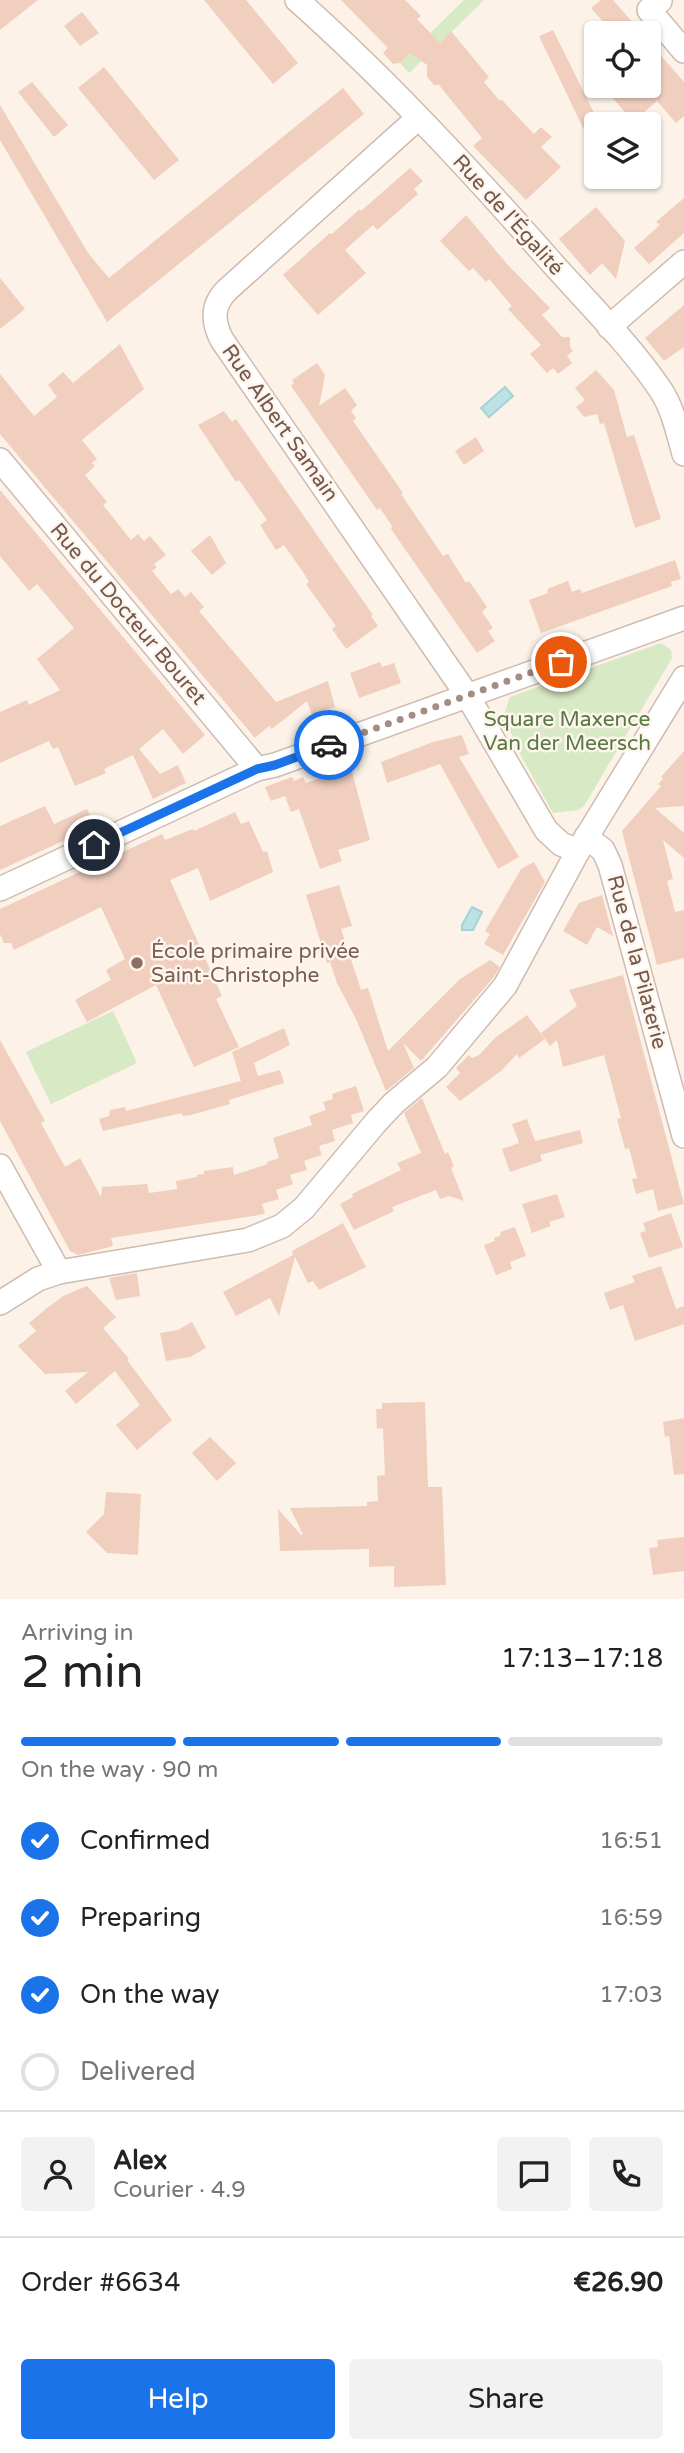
<!DOCTYPE html>
<meta charset="utf-8">
<style>
:root{--surface:#fff;--page:#f2f2f2;--text:#222;--muted:#767676;--line:#e0e0e0;--accent:#1a73e8}
body{margin:0;font-family:"Varela Round",sans-serif;background:var(--page);color:var(--text);height:100vh;display:flex;flex-direction:column;font-size:26px;white-space:nowrap}
*{box-sizing:border-box;margin:0}
p{font-size:23px;color:var(--muted)}
.icon{flex:none;width:38px;height:38px;fill:none;stroke:currentColor;stroke-width:2;stroke-linecap:round;stroke-linejoin:round}
.map{position:relative;height:1599px;overflow:hidden}
.drawer{display:flex;flex-direction:column;background:var(--surface);flex:1}
.drawer>*{flex:none}
.fabs{position:absolute;left:584px;top:21px;display:grid;gap:14px}
.fabs a{display:grid;place-items:center;width:77px;height:77px;border-radius:7px;background:var(--surface);box-shadow:0 2px 5px #0004;font-size:35px}
.pin{position:absolute;display:grid;place-items:center;width:60px;height:60px;color:#fff;margin:-30px;border:4px solid #fff;border-radius:50%;box-shadow:0 2px 7px #0007}
.courier{position:absolute;display:grid;place-items:center;width:70px;height:70px;margin:-35px;border:5px solid #1a73e8;border-radius:50%;background:#fff;color:#222;box-shadow:0 2px 9px #0007}
.head em{font-style:normal;font-weight:600}
.head div{display:flex;flex-direction:column-reverse}
.head{display:flex;align-items:center;justify-content:space-between;height:119px;padding:0 21px}
h1{font-size:46px;font-weight:600;line-height:52px}
.bar{display:grid;grid-template-columns:repeat(4,1fr);gap:10px 7px;align-content:center;height:84px;padding:0 21px}
.bar i{height:9px;border-radius:5px;background:var(--line)}
.bar .on{background:var(--accent)}
.bar p{grid-column:span 4}
.line{display:flex;align-items:center;gap:18px;padding:0 21px;border-top:2px solid var(--line)}
.line div{flex:1}
.round{display:grid;place-items:center;flex:none;width:74px;height:74px;border-radius:7px;background:var(--page)}
ol{padding:0 21px;list-style:none}
li{display:flex;align-items:center;gap:21px;height:77px}
li p{margin-inline-start:auto}
li .icon{padding:7px;border-radius:50%;background:var(--accent);color:#fff;stroke-width:4}
li:last-child{color:var(--muted)}
li i{width:38px;height:38px;border:4px solid var(--line);border-radius:50%}
.action{display:flex;gap:14px;margin-top:auto;padding:14px 21px}
.action a{flex:1;height:80px;border-radius:7px;background:var(--accent);color:#fff;font-size:28px;font-weight:600;line-height:80px;text-align:center}
.action a+a{background:var(--page);color:var(--text)}
.map>svg:first-child{display:block}
.green{fill:#d7e9c5}
.water{fill:#bce2e5;stroke:#a2d3d6;stroke-width:2}
.building{fill:#f0cfbf}
.lines{fill:none;stroke-linecap:round;stroke-linejoin:round}
.street-casing{stroke:#cfbbb0;stroke-width:26}
.street{stroke:#fff;stroke-width:23}
.done{stroke:#a48d82;stroke-width:7;stroke-dasharray:0 12.6}
.route{stroke:#1a73e8;stroke-width:9}
.education-dot{fill:#8d6e63;stroke:#fef6ed;stroke-width:2.5}
.labels{text-anchor:middle;dominant-baseline:central;stroke-width:5;stroke-linejoin:round;paint-order:stroke}
.street-label{font-size:21px;fill:#74574c;stroke:#fef6ed}
.park-label{font-size:21px;fill:#597944;stroke:#fef6ed}
.education-label{font-size:21px;fill:#785e54;stroke:#fef6ed;text-anchor:start}
</style>
<div class="map">
<svg width="684" height="1599" viewBox="0 0 684 1599">
<rect width="100%" height="100%" fill="#fcf2e7"/>
<g class="green">
<polygon points="464,0 484,0 409,73 400,63"/>
<polygon points="661,643 671,650 672,658 584,806 578,810 553,813 511,738 513,736 510,732 508,732 502,721 510,697"/>
<polygon points="113,1011 137,1063 51,1104 26,1052"/>
</g>
<g class="water">
<polygon points="505,387 513,396 489,417 481,408"/>
<polygon points="472,907 482,912 473,930 462,930 462,925"/>
</g>
<g class="building">
<polygon points="0,0 38,0 0,30"/>
<polygon points="204,0 246,0 298,63 273,84"/>
<polygon points="341,0 405,0 421,16 417,19 440,43 451,31 489,77 484,82 499,100 502,100 534,134 541,127 552,137 541,147 561,167 526,200 473,146 482,138 439,85 434,85 427,77 427,65 410,53 400,63 393,64 383,53 388,48"/>
<polygon points="601,0 613,0 642,33 613,33 591,8"/>
<polygon points="82,12 99,33 80,46 64,26"/>
<polygon points="553,30 597,119 597,157 539,36"/>
<polygon points="649,42 684,82 684,116 676,123 657,101 633,122 603,86 649,86"/>
<polygon points="104,67 179,160 154,180 78,88"/>
<polygon points="32,82 68,125 54,137 18,92"/>
<polygon points="343,88 364,114 107,322 0,140 0,105 88,253 109,278"/>
<polygon points="410,168 423,181 414,189 418,194 377,230 373,225 345,250 366,273 318,315 283,275 330,233 332,234 360,209 361,211"/>
<polygon points="684,198 684,233 649,264 634,248 660,225 656,222"/>
<polygon points="596,207 625,241 616,279 602,263 590,275 559,239"/>
<polygon points="466,215 507,264 550,308 542,315 562,337 570,337 570,347 573,351 567,356 572,363 558,374 553,368 547,373 530,354 541,345 508,309 512,306 489,279 486,282 473,268 469,271 440,241"/>
<polygon points="0,278 25,309 0,329"/>
<polygon points="684,305 684,347 664,361 645,338"/>
<polygon points="120,344 144,389 82,440 97,459 92,463 95,466 85,475 107,502 103,505 131,540 138,534 144,541 150,536 166,555 154,564 157,567 152,571 171,594 178,589 185,597 191,592 204,607 199,611 276,702 328,681 335,707 312,715 307,701 272,729 269,726 255,738 0,434 0,374 34,416 57,397 48,385 63,372 73,383"/>
<polygon points="317,363 325,375 319,406 345,388 357,405 351,411 356,418 353,421 403,493 401,494 443,556 448,554 466,583 469,581 487,607 482,612 493,628 488,631 495,641 477,653 391,529 392,526 380,508 377,510 291,386 294,383 292,380"/>
<polygon points="596,370 614,390 627,437 634,435 661,519 635,528 604,423 600,424 597,414 584,417 576,407 585,400 575,388"/>
<polygon points="224,411 232,422 236,419 373,615 371,616 378,626 346,649 332,629 336,626 306,584 309,582 303,572 284,545 276,550 260,525 267,520 239,480 236,482 198,425"/>
<polygon points="476,437 484,451 464,465 455,451"/>
<polygon points="0,490 205,735 183,754 163,729 139,749 160,774 178,765 186,783 153,799 133,755 104,769 106,773 75,786 58,747 53,749 49,741 0,763 0,712 27,700 29,705 60,690 37,659 74,628 37,584 29,591 0,556"/>
<polygon points="210,535 226,563 212,575 191,551"/>
<polygon points="675,560 681,579 671,582 672,586 541,633 529,600 548,593 547,589 568,581 572,592 580,589 582,593"/>
<polygon points="380,662 382,667 394,663 401,683 359,698 350,673"/>
<polygon points="462,735 469,754 459,757 519,857 498,869 440,764 387,783 381,762 433,742"/>
<polygon points="684,751 684,806 655,808 684,833 684,858 663,840 673,879 667,881 675,912 684,910 684,958 657,965 622,831 661,786 658,784 663,779 661,777"/>
<polygon points="348,756 370,840 338,850 342,861 320,869 299,809 291,812 285,796 271,801 265,787 292,777 294,781 303,777 306,783 335,773 332,761"/>
<polygon points="45,806 54,824 87,809 95,826 0,870 0,826"/>
<polygon points="235,812 241,824 249,821 263,852 267,851 273,872 210,901 198,868 170,880 222,996 216,999 239,1047 194,1067 156,985 87,1022 75,1000 111,980 106,970 125,959 101,907 14,950 11,943 4,943 0,934 0,909 162,834 165,840 193,829 194,831"/>
<polygon points="534,862 545,882 503,955 484,944 490,934 485,931 521,869"/>
<polygon points="339,885 352,926 341,929 361,990 368,988 388,1051 460,979 490,960 500,967 493,978 421,1061 403,1043 414,1068 386,1091 356,1019 337,983 330,962 327,963 306,895"/>
<polygon points="602,895 613,936 597,927 587,945 563,931 579,903"/>
<polygon points="623,975 684,1204 658,1211 653,1189 636,1194 632,1179 637,1178 629,1148 625,1149 617,1119 621,1118 604,1055 563,1067 557,1040 550,1046 541,1033 577,1006 569,990"/>
<polygon points="527,1015 545,1039 519,1058 517,1054 501,1071 460,1101 446,1087 460,1073 456,1068 469,1055 472,1058 479,1055 496,1037"/>
<polygon points="284,1028 290,1045 254,1063 258,1076 280,1070 284,1083 229,1100 230,1104 191,1115 182,1116 182,1113 103,1131 99,1119 109,1116 110,1110 125,1107 126,1111 241,1081 232,1052"/>
<polygon points="0,1040 45,1121 41,1123 65,1167 80,1158 101,1197 102,1187 147,1184 149,1193 177,1189 176,1181 197,1177 197,1175 204,1174 204,1171 233,1167 234,1175 268,1164 267,1162 279,1158 273,1138 312,1125 309,1116 326,1110 323,1102 333,1099 332,1094 356,1086 364,1111 351,1115 353,1123 332,1130 335,1141 319,1146 322,1155 304,1161 307,1170 290,1175 293,1184 276,1190 279,1199 262,1204 265,1214 111,1238 113,1246 78,1255 70,1251 0,1121"/>
<polygon points="422,1098 445,1154 448,1152 454,1166 451,1168 464,1201 449,1196 440,1199 436,1190 392,1207 394,1211 354,1230 340,1204 353,1197 352,1194 401,1170 397,1163 421,1153 404,1113"/>
<polygon points="527,1119 535,1141 580,1130 583,1143 540,1155 542,1161 510,1172 502,1149 519,1143 512,1124"/>
<polygon points="557,1194 565,1217 549,1222 551,1226 532,1233 522,1204"/>
<polygon points="671,1213 683,1247 649,1258 640,1233 646,1231 643,1223"/>
<polygon points="343,1223 366,1267 319,1290 313,1281 308,1283 295,1257 279,1316 270,1298 236,1316 223,1292 293,1255 292,1251"/>
<polygon points="515,1227 526,1256 510,1262 512,1269 496,1275 484,1245 495,1241 494,1238 501,1235 500,1232"/>
<polygon points="661,1266 676,1309 684,1306 684,1324 635,1341 623,1305 610,1310 604,1293 635,1282 632,1276"/>
<polygon points="137,1273 140,1296 116,1300 109,1278"/>
<polygon points="87,1286 116,1317 103,1328 129,1359 127,1360 172,1420 137,1450 116,1425 140,1405 115,1371 76,1404 65,1391 88,1372 45,1374 18,1346 36,1331 29,1323 47,1308 63,1296"/>
<polygon points="192,1322 206,1348 190,1357 166,1361 160,1333 178,1330"/>
<polygon points="425,1402 428,1487 442,1487 446,1585 394,1587 394,1566 369,1567 369,1549 278,1551 280,1550 278,1509 301,1535 303,1534 290,1508 367,1506 367,1502 378,1501 377,1476 385,1475 383,1428 377,1429 376,1409 382,1409 382,1403"/>
<polygon points="684,1418 684,1474 674,1475 669,1436 665,1437 663,1422"/>
<polygon points="210,1437 236,1463 217,1481 192,1453"/>
<polygon points="106,1492 141,1494 138,1555 107,1553 86,1532 104,1514"/>
<polygon points="684,1537 684,1571 653,1575 649,1548 658,1547 657,1540"/>
</g>
<g class="lines">
<defs>
<g id="street">
<path d="M 297,0 C 388,81 472,172 553,264 C 588,303 631,346 660,389 C 673,408 678,433 684,454"/>
<polyline points="660,1 649,10 684,51"/>
<path d="M 418,118 L 227,290 C 212,305 212,321 222,340 L 467,695 L 546,830 L 561,844 L 578,851"/>
<polyline points="609,327 684,262"/>
<polyline points="0,460 257,769"/>
<polyline points="586,837 603,850 610,865 684,1136"/>
<polyline points="0,889 257,769 275,765 684,618"/>
<polyline points="0,1166 59,1272"/>
<polyline points="0,1303 38,1279 59,1272 248,1240 282,1226 304,1208 377,1121 394,1103 437,1067 505,986 578,851 684,678"/>
</g>
</defs>
<use href="#street" class="street-casing"/>
<use href="#street" class="street"/>
</g>
<g class="lines">
<polyline class="done" points="329,745 561,662"/>
<polyline class="route" points="94,845 257,769 275,765 329,745"/>
</g>
<circle class="education-dot" cx="137" cy="963" r="7"/>
<g class="labels">
<g class="street-label">
<text transform="translate(508 215) rotate(48)">Rue de l'Égalité</text>
<text transform="translate(280 423) rotate(55)">Rue Albert Samain</text>
<text transform="translate(128 614) rotate(50)">Rue du Docteur Bouret</text>
<text transform="translate(637 962) rotate(75)">Rue de la Pilaterie</text>
</g>
<g class="park-label">
<text x="567" y="719">Square Maxence<tspan x="567" dy="24">Van der Meersch</tspan></text>
</g>
<g class="education-label">
<text x="151" y="951">École primaire privée<tspan x="151" dy="24">Saint-Christophe</tspan></text>
</g>
</g>
</svg>
<div class="fabs">
<a><svg class="icon" aria-label="locate" viewBox="0 0 24 24"><circle cx="12" cy="12" r="6"/><path d="M12 2v4M12 18v4M2 12h4M18 12h4"/></svg></a>
<a><svg class="icon" aria-label="layers" viewBox="0 0 24 24"><path d="M12 4l9 5-9 5-9-5zM3 14l9 5 9-5"/></svg></a>
</div>
<div class="pin" style="left:561px;top:662px;background:#ea580c"><svg class="icon" aria-label="bag" viewBox="0 0 24 24"><path d="M5 8h14l-1 12H6zM9 8a3 3 0 0 1 6 0"/></svg></div>
<div class="pin" style="left:94px;top:845px;background:#1f2937"><svg class="icon" aria-label="home" viewBox="0 0 24 24"><path d="M3 11l9-7 9 7M6 9v11h12V9"/></svg></div>
<div class="courier" style="left:329px;top:745px"><svg class="icon" aria-label="car" viewBox="0 0 24 24"><path d="M5 17H2v-5l4-1 3-4h7l3 4 3 1v5h-3M9 17h6M6 11h13"/><circle cx="7" cy="17" r="2"/><circle cx="17" cy="17" r="2"/></svg></div>
</div>
<section class="drawer">
<div class="head"><div><h1>2 min</h1><p>Arriving in</p></div><em>17:13–17:18</em></div>
<div class="bar"><i class="on"></i><i class="on"></i><i class="on"></i><i></i><p>On the way · 90 m</p></div>
<ol>
<li><svg class="icon" aria-label="check" viewBox="0 0 24 24"><path d="M5 12l5 5 9-10"/></svg>Confirmed<p>16:51</p></li>
<li><svg class="icon" aria-label="check" viewBox="0 0 24 24"><path d="M5 12l5 5 9-10"/></svg>Preparing<p>16:59</p></li>
<li><svg class="icon" aria-label="check" viewBox="0 0 24 24"><path d="M5 12l5 5 9-10"/></svg>On the way<p>17:03</p></li>
<li><i></i>Delivered</li>
</ol>
<div class="line" style="height:126px"><a class="round"><svg class="icon" aria-label="person" viewBox="0 0 24 24"><circle cx="12" cy="8" r="4"/><path d="M4 21q1-7 8-7t8 7"/></svg></a><div><b>Alex</b><p>Courier · 4.9</p></div><a class="round"><svg class="icon" aria-label="chat" viewBox="0 0 24 24"><path d="M4 5h16v11H9l-5 4z"/></svg></a><a class="round"><svg class="icon" aria-label="phone" viewBox="0 0 24 24"><path d="M5 4h4l2 5-3 2q2 4 5 5l2-3 5 2v4C11 20 4 13 5 4z"/></svg></a></div>
<div class="line" style="height:91px"><div>Order #6634</div><b>€26.90</b></div>
<div class="action"><a>Help</a><a>Share</a></div>
</section>
